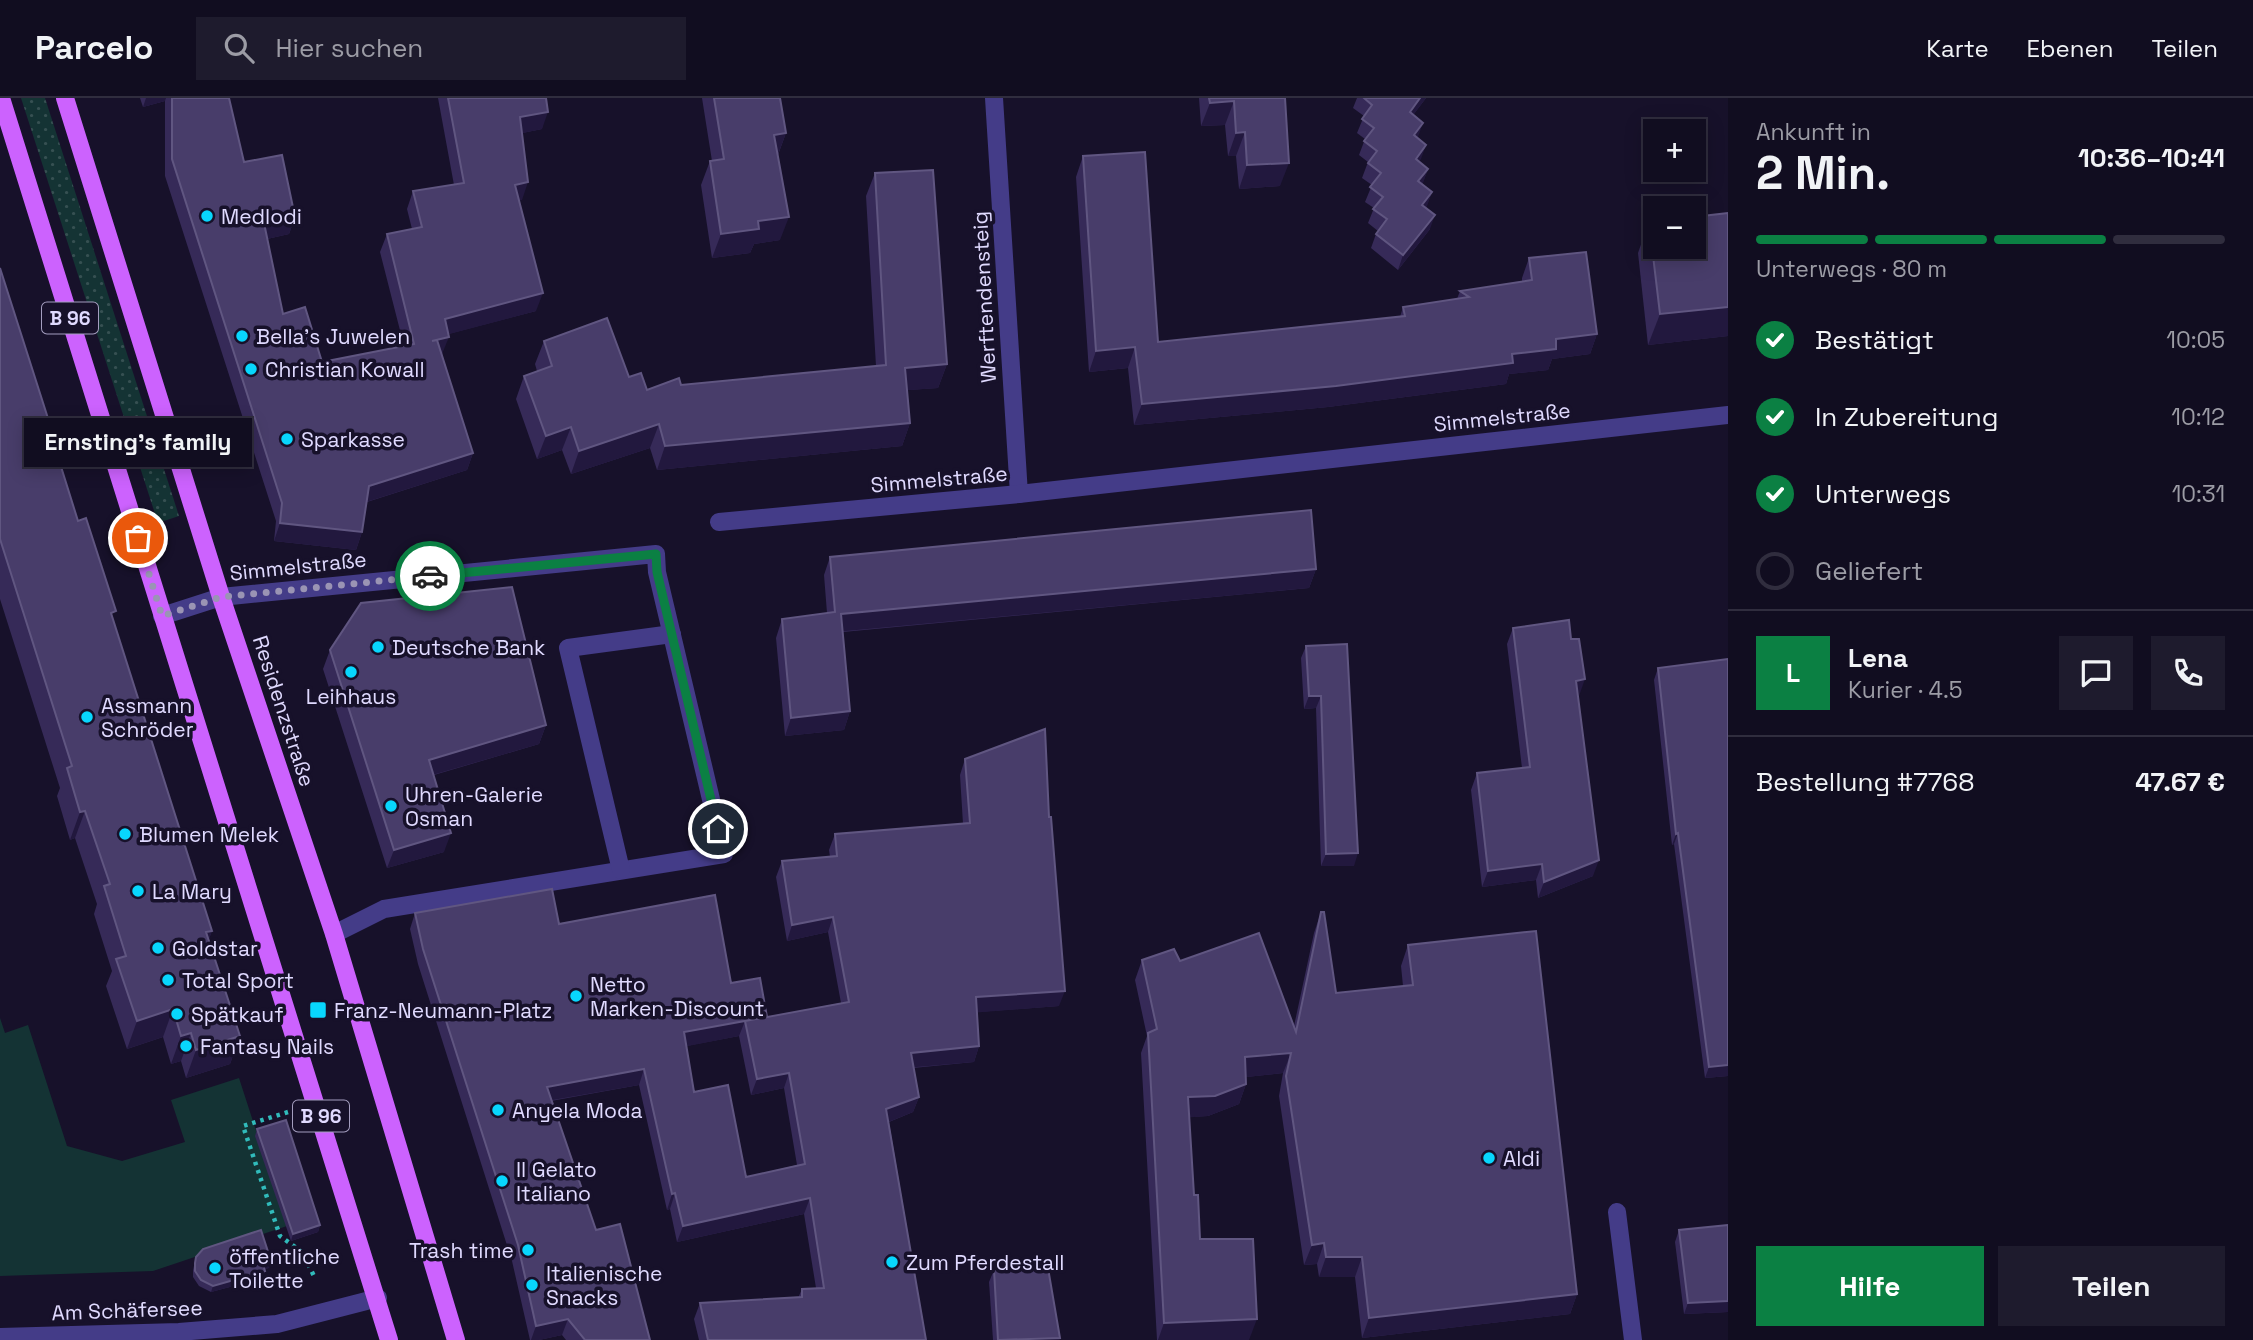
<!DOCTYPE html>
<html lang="de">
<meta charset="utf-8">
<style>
:root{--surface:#110d20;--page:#1e1b2d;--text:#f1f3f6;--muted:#9c9ca5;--line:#302d3e;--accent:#0b8043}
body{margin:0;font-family:"Space Grotesk",sans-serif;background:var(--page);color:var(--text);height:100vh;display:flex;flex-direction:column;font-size:26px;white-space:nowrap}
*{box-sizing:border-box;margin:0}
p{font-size:23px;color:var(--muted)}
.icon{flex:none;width:38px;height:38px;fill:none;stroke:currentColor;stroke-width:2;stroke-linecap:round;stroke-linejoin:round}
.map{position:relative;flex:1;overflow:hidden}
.drawer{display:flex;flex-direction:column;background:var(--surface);width:525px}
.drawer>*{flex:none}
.tools{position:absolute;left:1643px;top:21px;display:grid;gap:14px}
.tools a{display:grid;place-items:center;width:63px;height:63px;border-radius:0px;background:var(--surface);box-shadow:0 4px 18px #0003,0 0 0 2px var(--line);font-size:35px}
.pin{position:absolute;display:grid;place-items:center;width:60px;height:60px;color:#fff;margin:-30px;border:4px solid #fff;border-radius:50%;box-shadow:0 2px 7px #0007}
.courier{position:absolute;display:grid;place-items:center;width:70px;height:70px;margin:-35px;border:5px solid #0b8043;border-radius:50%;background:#fff;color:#222;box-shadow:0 2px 9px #0007}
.bubble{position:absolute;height:49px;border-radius:0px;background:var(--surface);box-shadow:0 4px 18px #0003,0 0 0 2px var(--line);font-size:23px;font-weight:800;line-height:49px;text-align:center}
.overview em{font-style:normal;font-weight:800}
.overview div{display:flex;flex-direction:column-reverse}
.overview{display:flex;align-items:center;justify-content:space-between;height:119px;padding:0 28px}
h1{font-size:46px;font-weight:800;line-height:52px}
.bar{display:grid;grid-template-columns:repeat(4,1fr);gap:10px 7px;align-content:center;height:84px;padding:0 28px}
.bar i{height:9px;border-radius:5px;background:var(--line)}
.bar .on{background:var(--accent)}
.bar p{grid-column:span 4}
.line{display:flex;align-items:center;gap:18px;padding:0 28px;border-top:2px solid var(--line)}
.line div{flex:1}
.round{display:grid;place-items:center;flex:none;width:74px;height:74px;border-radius:0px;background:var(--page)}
ol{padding:0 28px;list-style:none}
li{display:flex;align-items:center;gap:21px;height:77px}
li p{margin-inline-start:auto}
li .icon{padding:7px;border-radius:50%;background:var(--accent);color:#fff;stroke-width:4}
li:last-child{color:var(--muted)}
li i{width:38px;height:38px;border:4px solid var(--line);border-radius:50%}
.button{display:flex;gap:14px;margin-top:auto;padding:14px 28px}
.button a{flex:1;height:80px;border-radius:0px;background:var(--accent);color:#fff;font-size:28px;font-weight:800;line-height:80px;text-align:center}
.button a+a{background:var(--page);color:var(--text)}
header{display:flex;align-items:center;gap:42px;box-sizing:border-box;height:98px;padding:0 35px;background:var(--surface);border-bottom:2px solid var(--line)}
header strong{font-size:33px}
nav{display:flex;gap:38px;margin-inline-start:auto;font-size:24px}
.search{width:490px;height:63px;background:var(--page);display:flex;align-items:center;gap:18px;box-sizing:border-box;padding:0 24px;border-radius:0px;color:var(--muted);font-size:26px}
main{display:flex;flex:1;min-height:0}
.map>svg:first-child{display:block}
.grass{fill:url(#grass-dots)}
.park{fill:#143334}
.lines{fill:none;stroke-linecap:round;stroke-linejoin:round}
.path{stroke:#31bbbb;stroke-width:4.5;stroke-dasharray:3.5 5;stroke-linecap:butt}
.minor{stroke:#443c88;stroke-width:18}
.major{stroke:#cc62fe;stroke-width:18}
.wall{fill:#362a58;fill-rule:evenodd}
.shaded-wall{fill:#22183e}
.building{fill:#483d6a;stroke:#605681;stroke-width:2;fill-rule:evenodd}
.done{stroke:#9a94b4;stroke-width:7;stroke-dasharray:0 12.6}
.route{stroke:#0b8043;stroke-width:9}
.poi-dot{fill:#08d6fd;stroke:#17112a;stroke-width:2.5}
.labels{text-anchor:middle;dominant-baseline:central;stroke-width:7;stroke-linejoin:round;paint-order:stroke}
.shield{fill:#17112a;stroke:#a49ebf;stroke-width:2}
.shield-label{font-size:19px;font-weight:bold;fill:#e0daff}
.poi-label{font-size:21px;fill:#e0daff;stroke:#17112a;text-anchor:start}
.street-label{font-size:21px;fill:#e0daff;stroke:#17112a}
</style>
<header>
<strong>Parcelo</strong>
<div class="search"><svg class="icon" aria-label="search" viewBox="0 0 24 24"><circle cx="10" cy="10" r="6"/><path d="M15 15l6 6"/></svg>Hier suchen</div>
<nav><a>Karte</a><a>Ebenen</a><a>Teilen</a></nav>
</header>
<main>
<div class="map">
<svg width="1728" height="1242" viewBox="0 0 1728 1242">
<defs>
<pattern id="grass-dots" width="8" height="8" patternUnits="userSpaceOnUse" patternTransform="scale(1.75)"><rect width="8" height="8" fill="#143334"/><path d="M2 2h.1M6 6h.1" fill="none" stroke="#365052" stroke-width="1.8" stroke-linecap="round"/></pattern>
</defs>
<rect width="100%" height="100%" fill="#17112a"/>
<polygon class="grass" points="21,0 45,0 179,418 158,425"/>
<polygon class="park" points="0,920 5,935 28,927 67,1048 122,1063 185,1044 171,1002 239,980 287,1128 153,1173 0,1178"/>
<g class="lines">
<polyline class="path" points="288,1014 243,1028 280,1138 302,1154 315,1180"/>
<g class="minor">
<polyline points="994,0 1019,396"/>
<polyline points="719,424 1019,396 1728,317"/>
<polyline points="162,518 221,499 656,456 657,474 724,756 384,811 334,836"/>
<polyline points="621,772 568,550 672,536"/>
<polyline points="1617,1114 1633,1242"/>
<polyline points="0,1239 179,1234 277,1226 378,1200"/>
</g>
<g class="major">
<polyline points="1,0 389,1242"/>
<polyline points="65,0 221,499 334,836 456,1242"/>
</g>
</g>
<g class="wall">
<polygon points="140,0 229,0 244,64 295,119 289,136 267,141 283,216 322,264 404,248 380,154 387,136 412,131 407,111 413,93 454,87 438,0 546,0 542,31 522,35 522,102 519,102 536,213 448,236 442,256 473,355 467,372 367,404 362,434 356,452 274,443 276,423 165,78 165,3 143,9"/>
<polygon points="702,0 780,0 786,35 778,57 780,142 754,146 750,155 712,160 701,87 710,63 712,63"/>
<polygon points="1188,0 1285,0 1280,88 1239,91 1236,58 1228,58 1225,27 1201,28 1199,0"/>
<polygon points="1357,0 1426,0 1413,17 1417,40 1426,47 1419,63 1428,71 1422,86 1432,94 1426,109 1430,131 1398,172 1371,150 1376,136 1378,133 1368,125 1374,110 1365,104 1372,87 1362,80 1368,64 1359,57 1365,41 1357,35 1364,18 1353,10"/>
<polygon points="1083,58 1158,244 1400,219 1403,209 1457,201 1460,193 1522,184 1522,180 1529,160 1597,236 1590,256 1552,261 1548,272 1509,276 1506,286 1328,309 1134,327 1128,270 1089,274 1076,79"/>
<polygon points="875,75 947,266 938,290 907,292 910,325 902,348 657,372 650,350 571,376 562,352 537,361 516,301 524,278 537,273 535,266 544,243 629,279 647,292 681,287 876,268 866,98"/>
<polygon points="1728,115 1728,238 1648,247 1638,155 1649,124"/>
<polygon points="0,170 59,363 78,423 113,522 212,833 208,843 240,938 230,966 186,980 181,963 171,966 163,939 127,951 106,888 112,873 94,816 97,806 75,740 70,742 57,698 60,690 0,501"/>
<polygon points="830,459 1316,471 1309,490 843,534 850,613 844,632 785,638 776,540 782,521 827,515 824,477"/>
<polygon points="1513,530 1578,598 1593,778 1538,800 1536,782 1482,789 1471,692 1477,675 1522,670 1507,546"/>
<polygon points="1347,546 1354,768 1321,768 1316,610 1304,611 1301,560 1306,548"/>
<polygon points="330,552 546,627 539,646 434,677 444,754 387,770 323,571"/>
<polygon points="1658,570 1728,978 1705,980 1674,746 1672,747 1654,582"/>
<path d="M 965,661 L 1059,908 L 977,914 L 979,948 L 974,964 L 913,970 L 919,999 L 913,1014 L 889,1024 L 926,1242 L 699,1242 L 694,1221 L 700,1205 L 798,1200 L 802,1191 L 816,1190 L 804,1116 L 677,1144 L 670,1111 L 667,1112 L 639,987 L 551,1003 L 596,1132 L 650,1242 L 566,1242 L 562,1237 L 539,1242 L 530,1242 L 512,1163 L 418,866 L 410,831 L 415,815 L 559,826 L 731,885 L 767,919 L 841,905 L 828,834 L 787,843 L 776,779 L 782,763 L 830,759 L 829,752 L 835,736 L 963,726 L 960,677 ZM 739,938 L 751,997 L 784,990 L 797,1067 L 746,1079 L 694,994 L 686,948 Z"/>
<polygon points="1321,814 1336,895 1403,888 1401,868 1408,847 1577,1196 1570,1216 1362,1240 1355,1179 1319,1179 1317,1166 1304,1167 1279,998 1283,975 1246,979 1246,986 1239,1006 1208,1018 1189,1019 1194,1097 1200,1141 1249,1242 1157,1242 1141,955 1147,938 1135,882 1142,862 1180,863 1294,928 1314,835"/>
<polygon points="257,1031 320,1127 318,1134 291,1143 255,1038"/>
<polygon points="1728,1127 1728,1214 1684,1216 1675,1144 1679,1132"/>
<polygon points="196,1159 271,1163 269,1170 264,1171 263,1180 211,1194 199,1188 193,1179 193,1172"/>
<polygon points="994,1172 1060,1240 1059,1242 993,1242 989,1184"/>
</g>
<g class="shaded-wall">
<polygon points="146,0 166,0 165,3 143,9"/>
<polygon points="1420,0 1426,0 1405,28 1410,14"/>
<polygon points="1234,3 1225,27 1201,28 1210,5"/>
<polygon points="548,14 542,31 513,37 520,19"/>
<polygon points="1423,25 1418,39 1409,52 1414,37"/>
<polygon points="1245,34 1236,58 1228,58 1236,35"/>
<polygon points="786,35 777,59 774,37"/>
<polygon points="1426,47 1421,61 1410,75 1416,61"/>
<polygon points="1289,65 1280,88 1239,91 1247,67"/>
<polygon points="1428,71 1423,85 1413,98 1418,83"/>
<polygon points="528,84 522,102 509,105 515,87"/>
<polygon points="1432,94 1427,108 1417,121 1422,107"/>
<polygon points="1435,117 1430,131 1398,172 1403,157"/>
<polygon points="295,119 289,136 258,143 264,125"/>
<polygon points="789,119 780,142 754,146 750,155 712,160 721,136 758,123"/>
<polygon points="543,195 536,213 438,239 445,221"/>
<polygon points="1728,209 1728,238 1648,247 1660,216"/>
<polygon points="1597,236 1590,256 1552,261 1548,272 1509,276 1506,286 1328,309 1134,327 1142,306 1512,256 1556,241"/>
<polygon points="449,239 442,256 432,243"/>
<polygon points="1135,249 1128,270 1089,274 1096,253"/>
<polygon points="947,266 938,290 897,293 905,270"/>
<polygon points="910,325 902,348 657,372 665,348"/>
<polygon points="659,326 650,350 571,376 579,353"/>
<polygon points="571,329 562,352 537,361 546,338"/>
<polygon points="473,355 467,372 363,405 369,388"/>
<polygon points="280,425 362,434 356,452 274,443"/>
<polygon points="1316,471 1309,490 835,534 841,516"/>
<polygon points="1585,581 1579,598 1576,583"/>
<polygon points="1309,598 1321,598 1316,610 1304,611"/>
<polygon points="850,613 844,632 785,638 791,620"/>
<polygon points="546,627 539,646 422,680 429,662"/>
<polygon points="85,713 75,740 70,742 80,714"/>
<polygon points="451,735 444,754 387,770 394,752"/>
<polygon points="1678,735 1674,746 1672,747 1676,736"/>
<polygon points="1358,755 1354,768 1321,768 1326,756"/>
<polygon points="1599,762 1593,778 1538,800 1544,784"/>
<polygon points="1542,766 1536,782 1482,789 1488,773"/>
<polygon points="833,819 828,834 787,843 792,827"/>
<polygon points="212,833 202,860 206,834"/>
<polygon points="1065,893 1059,908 970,915 976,899"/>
<polygon points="173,911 163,939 127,951 137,923"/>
<polygon points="767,919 745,923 739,938 678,950 684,934"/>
<polygon points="191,935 181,963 171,966 181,938"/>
<polygon points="240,938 230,966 186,980 196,952"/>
<polygon points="979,948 974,964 905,970 911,955"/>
<polygon points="1291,955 1283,975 1238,980 1245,959"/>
<polygon points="1728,967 1728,978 1705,980 1709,969"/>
<polygon points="644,971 639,987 541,1004 547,989"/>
<polygon points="789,975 784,990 751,997 757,981"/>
<polygon points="1246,986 1239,1006 1208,1018 1181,1020 1188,999"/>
<polygon points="919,999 913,1014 881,1027 886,1011"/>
<polygon points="675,1095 670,1111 667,1112 672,1096"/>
<polygon points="810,1100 804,1116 677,1144 683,1128"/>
<polygon points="320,1127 318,1134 291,1143 293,1136"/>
<polygon points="1324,1145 1317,1166 1304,1167 1312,1147"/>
<polygon points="1326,1159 1362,1159 1355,1179 1319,1179"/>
<polygon points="271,1163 269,1170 260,1172 263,1166"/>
<polygon points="265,1173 263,1180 211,1194 213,1188"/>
<polygon points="1577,1196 1570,1216 1362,1240 1369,1220"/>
<polygon points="1728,1203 1728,1214 1684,1216 1688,1205"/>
<polygon points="568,1221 562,1237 539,1242 531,1242 536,1228"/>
<polygon points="1257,1221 1249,1242 1158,1242 1164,1225"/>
<polygon points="1060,1240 1059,1242 1008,1242"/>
</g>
<g class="building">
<polygon points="172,0 229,0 244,64 282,57 295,119 264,125 283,216 305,209 322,264 414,246 387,136 422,129 413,93 464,85 448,0 546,0 548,14 520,19 528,84 515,87 543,195 445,221 449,239 432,243 437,242 473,355 369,388 362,434 280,425 282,405 172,61"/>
<polygon points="714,0 780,0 786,35 774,37 789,119 758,123 759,131 721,136 710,63 724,61"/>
<polygon points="1209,0 1285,0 1289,65 1247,67 1245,34 1236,35 1234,3 1210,5"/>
<polygon points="1364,0 1420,0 1410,14 1423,25 1414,37 1426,47 1416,61 1428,71 1418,83 1432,94 1422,107 1435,117 1403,157 1376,136 1387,121 1373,111 1383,99 1370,89 1381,75 1368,65 1377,53 1364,43 1374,30 1362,21 1372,7"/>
<polygon points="1145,54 1158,244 1405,218 1403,209 1469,199 1460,193 1532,182 1529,160 1586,154 1597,236 1556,241 1556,251 1512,256 1513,265 1336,288 1142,306 1135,249 1096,253 1083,58"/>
<polygon points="933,72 947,266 905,270 910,325 665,348 659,326 579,353 571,329 546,338 524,278 552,268 544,243 607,220 629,279 641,275 647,292 679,280 681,287 886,267 875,75"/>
<polygon points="1728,115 1728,209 1660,216 1649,124 1656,123 1656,149 1694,149 1694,119"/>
<polygon points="0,170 60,358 58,359 78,423 86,420 116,513 111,515 212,833 206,834 240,938 196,952 191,935 181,938 173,911 137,923 116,861 126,858 104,788 110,786 85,713 80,714 67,670 72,668 0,441"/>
<polygon points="1311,412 1316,471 841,516 850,613 791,620 782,521 835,514 830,459"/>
<polygon points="512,489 546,627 429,662 451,735 394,752 330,552 361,505"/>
<polygon points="1569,522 1571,541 1579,541 1585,581 1576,583 1599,762 1544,784 1542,766 1488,773 1477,675 1530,669 1513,530"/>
<polygon points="1347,546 1358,755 1326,756 1321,598 1309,598 1306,548"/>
<polygon points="1728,561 1728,967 1709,969 1678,735 1676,736 1658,570"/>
<path d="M 1045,631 L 1049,719 L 1051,719 L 1065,893 L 976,899 L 979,948 L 911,955 L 919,999 L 886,1011 L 926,1242 L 708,1242 L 700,1205 L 802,1199 L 802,1191 L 824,1190 L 810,1100 L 683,1128 L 675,1095 L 672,1096 L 644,971 L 547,989 L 596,1132 L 620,1126 L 650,1242 L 585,1242 L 568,1221 L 536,1228 L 518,1147 L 423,851 L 415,815 L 552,791 L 559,826 L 715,797 L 731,885 L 760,880 L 767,919 L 745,923 L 849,904 L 833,819 L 792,827 L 782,763 L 837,758 L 835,736 L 970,725 L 965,661 ZM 745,923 L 757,981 L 789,975 L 805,1066 L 746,1079 L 728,987 L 694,994 L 684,934 Z"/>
<polygon points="1321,814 1324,814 1336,895 1413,887 1408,847 1536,833 1577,1196 1369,1220 1362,1159 1326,1159 1324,1145 1312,1147 1286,978 1291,955 1245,959 1246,986 1215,998 1188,999 1194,1097 1198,1097 1200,1141 1253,1141 1257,1221 1164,1225 1148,935 1157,931 1142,862 1174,851 1180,863 1259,835 1296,934"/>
<polygon points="286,1022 320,1127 293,1136 257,1031"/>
<polygon points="1728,1127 1728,1203 1688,1205 1679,1132"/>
<polygon points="261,1132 271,1163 263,1166 265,1173 213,1188 201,1182 195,1173 195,1165 196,1159 203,1151"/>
<polygon points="1048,1170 1060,1240 998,1242 994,1172"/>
</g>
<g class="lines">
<polyline class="done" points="138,440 162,518 221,499 430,478"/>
<polyline class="route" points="430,478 656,456 657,474 718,731"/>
</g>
<g class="poi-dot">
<circle cx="207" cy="118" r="7"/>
<circle cx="242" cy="238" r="7"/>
<circle cx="251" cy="271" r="7"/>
<circle cx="287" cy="341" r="7"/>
<circle cx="378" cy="549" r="7"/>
<circle cx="351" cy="574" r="7"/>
<circle cx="87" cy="619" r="7"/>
<circle cx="391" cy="708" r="7"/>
<circle cx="125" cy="736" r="7"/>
<circle cx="138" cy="793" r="7"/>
<circle cx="158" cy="850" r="7"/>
<circle cx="168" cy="882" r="7"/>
<circle cx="576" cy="898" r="7"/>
<rect x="309" y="903" width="18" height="18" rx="3.5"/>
<circle cx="177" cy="916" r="7"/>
<circle cx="186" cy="948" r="7"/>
<circle cx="498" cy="1012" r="7"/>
<circle cx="1489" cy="1060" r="7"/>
<circle cx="502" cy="1083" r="7"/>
<circle cx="528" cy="1152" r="7"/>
<circle cx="892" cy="1164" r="7"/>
<circle cx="215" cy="1170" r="7"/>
<circle cx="532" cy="1187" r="7"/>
</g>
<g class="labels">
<g class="shield">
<rect x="42" y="204.5" width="56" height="31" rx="5"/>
<rect x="293" y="1002.5" width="56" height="31" rx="5"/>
</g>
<g class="shield-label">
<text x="70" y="220">B 96</text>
<text x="321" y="1018">B 96</text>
</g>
<g class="poi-label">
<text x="221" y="118">Medlodi</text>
<text x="256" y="238">Bella's Juwelen</text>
<text x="265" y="271">Christian Kowall</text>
<text x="301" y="341">Sparkasse</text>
<text x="392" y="549">Deutsche Bank</text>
<text x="351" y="598" text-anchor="middle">Leihhaus</text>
<text x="101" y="607">Assmann<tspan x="101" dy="24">Schröder</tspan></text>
<text x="405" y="696">Uhren-Galerie<tspan x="405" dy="24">Osman</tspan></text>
<text x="139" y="736">Blumen Melek</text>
<text x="152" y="793">La Mary</text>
<text x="172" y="850">Goldstar</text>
<text x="182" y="882">Total Sport</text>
<text x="590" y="886">Netto<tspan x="590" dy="24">Marken-Discount</tspan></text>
<text x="334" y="912">Franz-Neumann-Platz</text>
<text x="191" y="916">Spätkauf</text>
<text x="200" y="948">Fantasy Nails</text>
<text x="512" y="1012">Anyela Moda</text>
<text x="1503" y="1060">Aldi</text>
<text x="516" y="1071">Il Gelato<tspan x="516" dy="24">Italiano</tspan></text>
<text x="514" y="1152" text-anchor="end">Trash time</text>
<text x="229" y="1158">öffentliche<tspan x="229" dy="24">Toilette</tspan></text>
<text x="906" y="1164">Zum Pferdestall</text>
<text x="546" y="1175">Italienische<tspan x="546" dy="24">Snacks</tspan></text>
</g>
<g class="street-label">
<text transform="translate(984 199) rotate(-93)">Werftendensteig</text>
<text transform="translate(1502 319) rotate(-6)">Simmelstraße</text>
<text transform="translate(939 381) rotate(-5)">Simmelstraße</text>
<text transform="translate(298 468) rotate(-6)">Simmelstraße</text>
<text transform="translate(284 613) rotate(72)">Residenzstraße</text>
<text transform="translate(127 1212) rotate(-2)">Am Schäfersee</text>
</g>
</g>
</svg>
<div class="tools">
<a>+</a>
<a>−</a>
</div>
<div class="pin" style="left:138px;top:440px;background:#ea580c"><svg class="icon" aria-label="bag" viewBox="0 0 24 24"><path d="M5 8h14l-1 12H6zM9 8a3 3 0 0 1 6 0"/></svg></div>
<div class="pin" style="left:718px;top:731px;background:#1f2937"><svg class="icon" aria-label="home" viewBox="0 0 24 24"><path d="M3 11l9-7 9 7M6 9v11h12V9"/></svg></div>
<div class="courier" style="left:430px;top:478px"><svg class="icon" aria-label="car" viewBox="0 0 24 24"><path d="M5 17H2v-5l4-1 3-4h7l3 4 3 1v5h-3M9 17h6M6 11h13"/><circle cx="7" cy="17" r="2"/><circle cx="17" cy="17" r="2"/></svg></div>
<div class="bubble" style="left:24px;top:320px;width:228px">Ernsting's family</div>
</div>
<section class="drawer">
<div class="overview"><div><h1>2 Min.</h1><p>Ankunft in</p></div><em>10:36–10:41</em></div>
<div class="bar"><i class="on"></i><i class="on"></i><i class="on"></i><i></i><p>Unterwegs · 80 m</p></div>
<ol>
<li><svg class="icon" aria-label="check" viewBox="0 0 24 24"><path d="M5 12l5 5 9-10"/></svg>Bestätigt<p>10:05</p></li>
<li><svg class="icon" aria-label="check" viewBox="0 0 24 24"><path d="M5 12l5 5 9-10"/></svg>In Zubereitung<p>10:12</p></li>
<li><svg class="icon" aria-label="check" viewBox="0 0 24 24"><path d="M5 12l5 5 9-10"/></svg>Unterwegs<p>10:31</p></li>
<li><i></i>Geliefert</li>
</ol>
<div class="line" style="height:126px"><b class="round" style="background:var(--accent);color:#fff">L</b><div><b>Lena</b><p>Kurier · 4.5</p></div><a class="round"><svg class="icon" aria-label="chat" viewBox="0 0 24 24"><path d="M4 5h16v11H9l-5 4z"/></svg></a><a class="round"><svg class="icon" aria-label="phone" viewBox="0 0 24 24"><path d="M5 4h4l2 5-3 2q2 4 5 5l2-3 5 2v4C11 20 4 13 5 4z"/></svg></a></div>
<div class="line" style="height:91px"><div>Bestellung #7768</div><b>47.67 €</b></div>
<div class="button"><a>Hilfe</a><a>Teilen</a></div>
</section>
</main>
